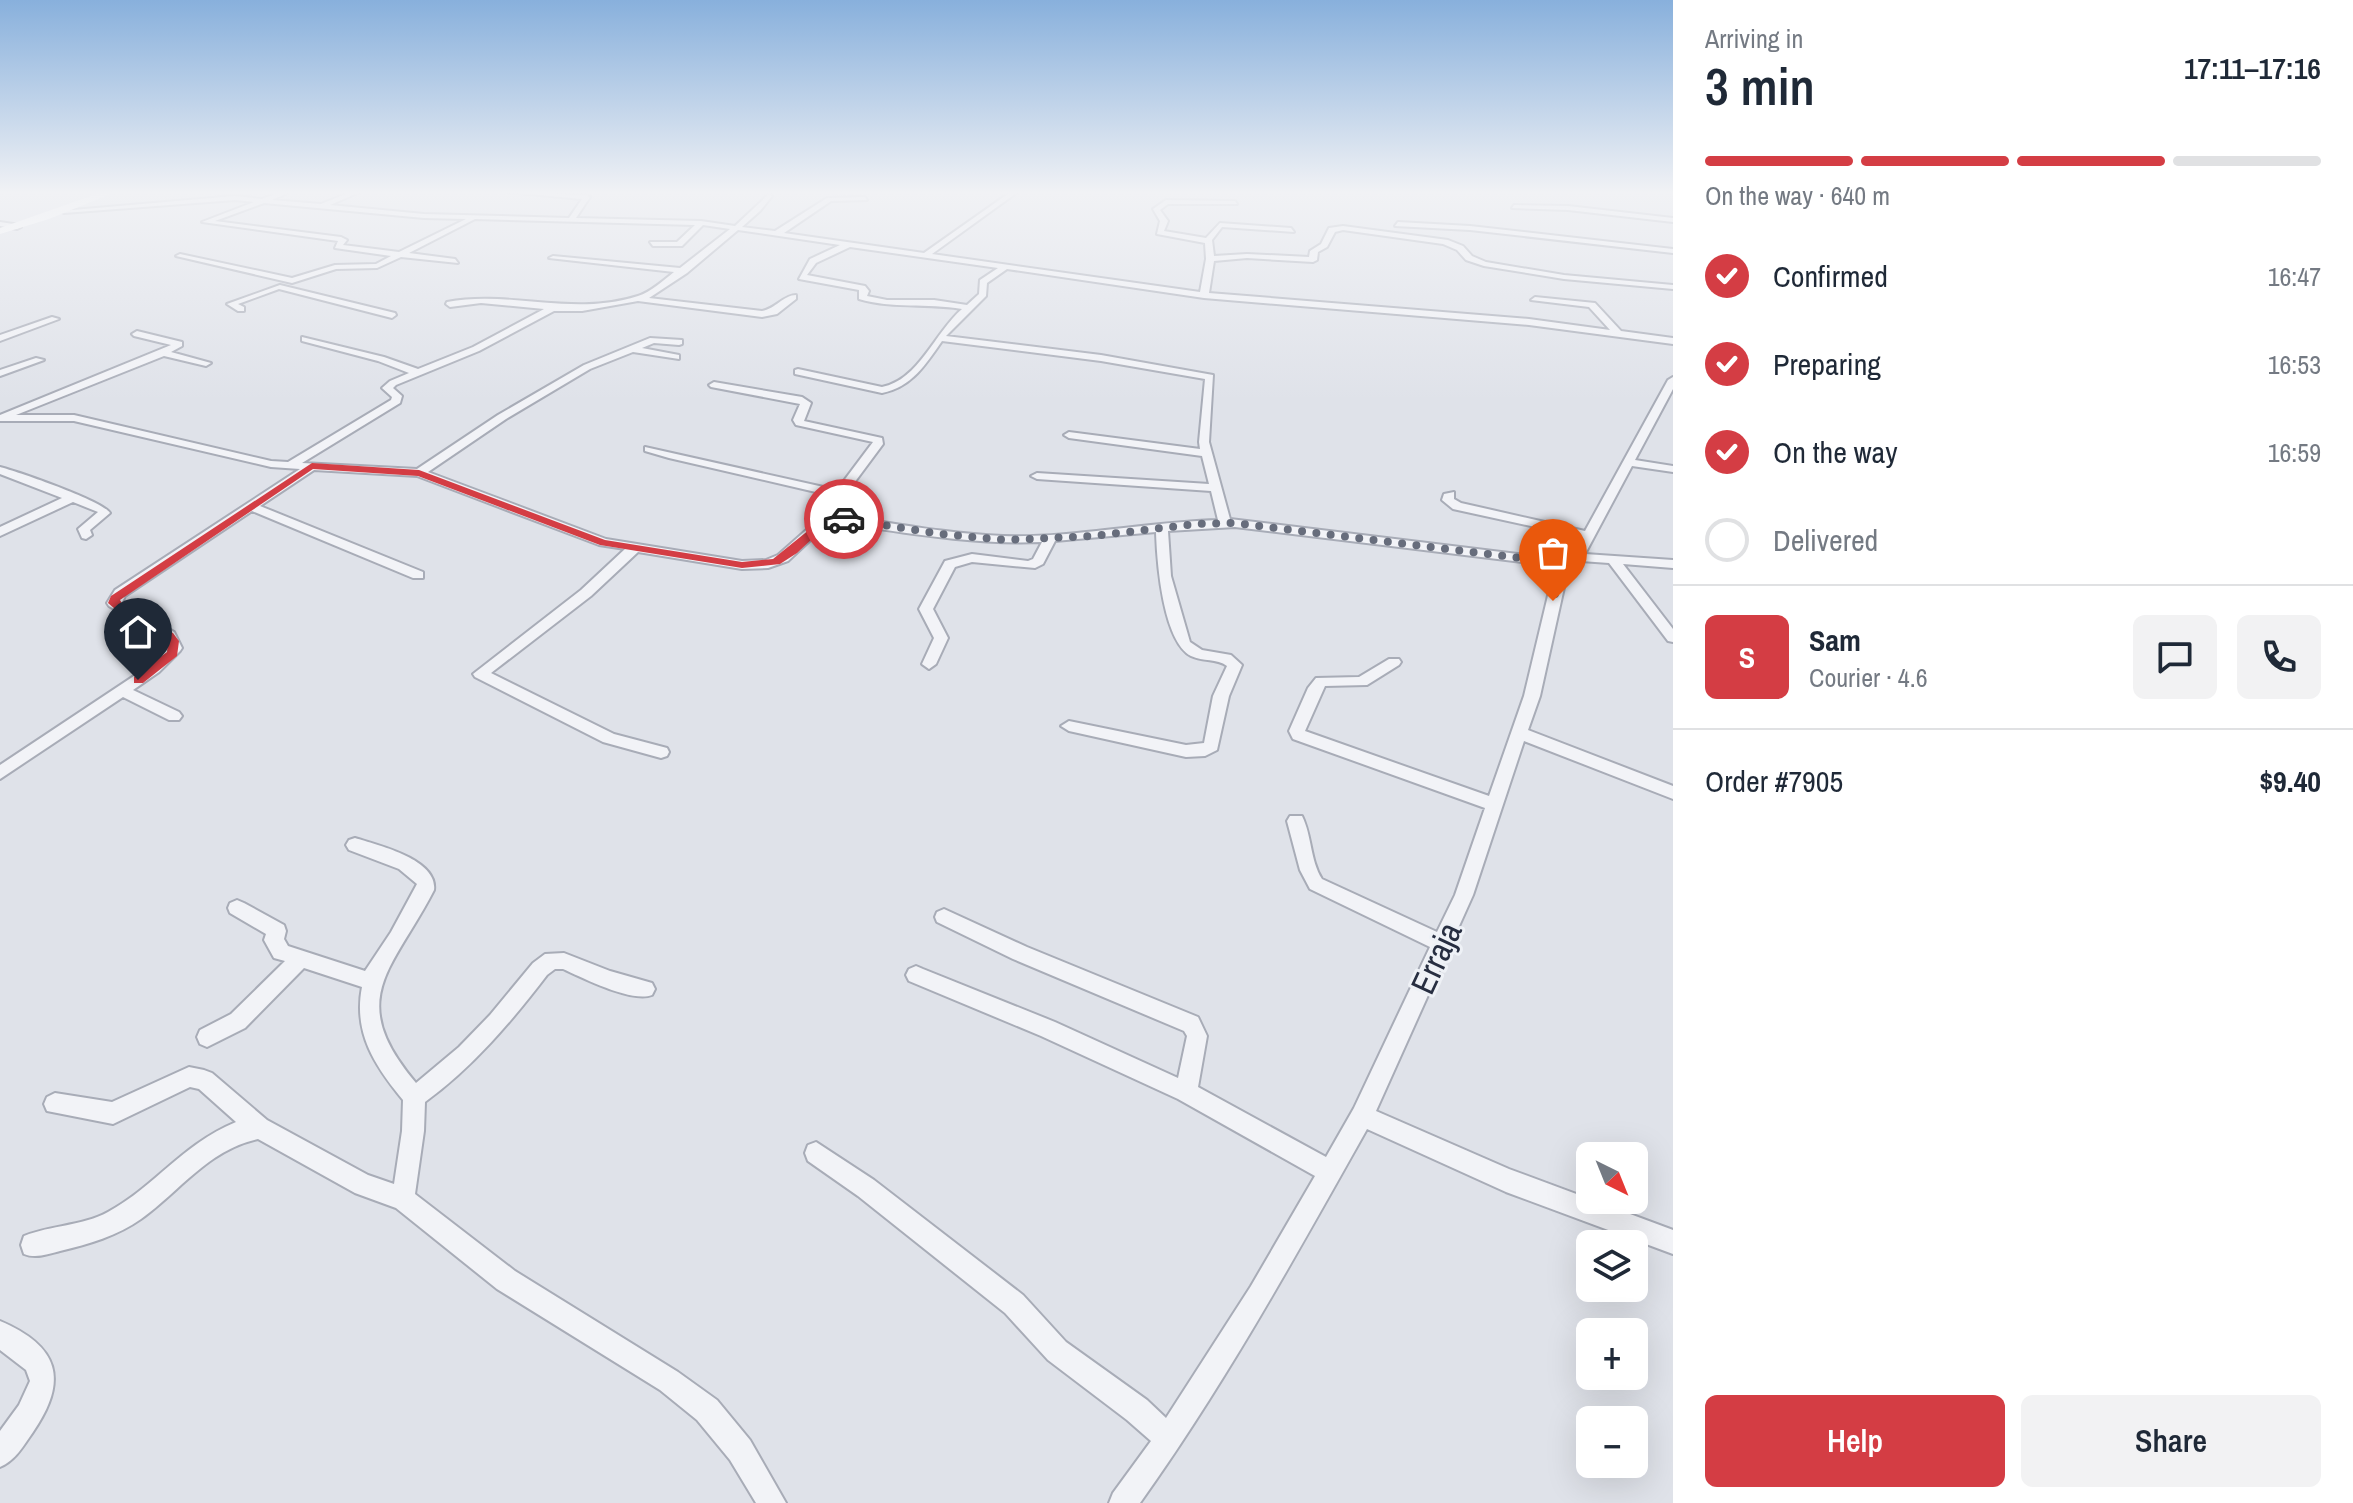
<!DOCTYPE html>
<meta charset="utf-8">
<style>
:root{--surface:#fff;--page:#f2f2f3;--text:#1f2937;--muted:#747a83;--line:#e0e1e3;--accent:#d43d44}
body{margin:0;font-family:"Archivo Narrow",sans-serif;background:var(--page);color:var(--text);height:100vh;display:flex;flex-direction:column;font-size:30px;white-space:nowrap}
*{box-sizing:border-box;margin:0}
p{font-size:26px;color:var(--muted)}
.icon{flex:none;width:44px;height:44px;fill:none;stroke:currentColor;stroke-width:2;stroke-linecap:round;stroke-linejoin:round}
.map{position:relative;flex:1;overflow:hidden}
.side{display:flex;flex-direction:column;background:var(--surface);width:680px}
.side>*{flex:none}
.needle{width:52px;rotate:137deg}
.controls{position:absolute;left:1576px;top:1142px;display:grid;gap:16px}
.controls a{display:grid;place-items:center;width:72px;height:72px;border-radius:12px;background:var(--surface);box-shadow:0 8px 32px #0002;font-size:40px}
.pin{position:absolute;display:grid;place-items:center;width:68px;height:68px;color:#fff;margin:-82px -34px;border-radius:50% 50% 50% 0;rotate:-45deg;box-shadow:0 0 8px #0007}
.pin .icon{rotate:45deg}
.courier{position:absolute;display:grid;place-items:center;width:80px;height:80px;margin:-40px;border:6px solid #d43d44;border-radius:50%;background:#fff;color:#222;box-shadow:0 2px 10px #0007}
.head em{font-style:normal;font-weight:600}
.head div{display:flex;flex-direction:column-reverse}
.head{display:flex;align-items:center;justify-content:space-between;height:136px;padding:0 32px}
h1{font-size:52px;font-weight:600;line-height:60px}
.bar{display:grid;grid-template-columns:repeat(4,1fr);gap:12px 8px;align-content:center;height:96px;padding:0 32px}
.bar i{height:10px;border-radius:6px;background:var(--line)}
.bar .on{background:var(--accent)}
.bar p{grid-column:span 4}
.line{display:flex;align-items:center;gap:20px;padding:0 32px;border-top:2px solid var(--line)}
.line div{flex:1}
.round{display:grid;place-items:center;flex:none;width:84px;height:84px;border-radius:12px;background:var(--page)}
ol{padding:0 32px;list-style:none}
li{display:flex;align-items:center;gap:24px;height:88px}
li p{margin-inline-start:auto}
li .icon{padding:8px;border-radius:50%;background:var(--accent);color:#fff;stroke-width:4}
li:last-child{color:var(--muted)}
li i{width:44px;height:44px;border:4px solid var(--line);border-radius:50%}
.cta{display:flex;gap:16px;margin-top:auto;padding:16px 32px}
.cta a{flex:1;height:92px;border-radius:12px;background:var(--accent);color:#fff;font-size:32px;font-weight:600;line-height:92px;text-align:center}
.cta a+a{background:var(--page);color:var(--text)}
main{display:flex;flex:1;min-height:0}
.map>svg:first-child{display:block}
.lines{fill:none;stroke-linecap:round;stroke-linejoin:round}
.street-casing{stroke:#a8acb7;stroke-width:4}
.street{fill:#f2f3f7;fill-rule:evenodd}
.secondary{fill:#fff;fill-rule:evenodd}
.route{fill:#d43d44}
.done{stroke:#676d7c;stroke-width:8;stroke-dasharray:0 14.4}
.labels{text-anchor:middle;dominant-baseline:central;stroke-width:6;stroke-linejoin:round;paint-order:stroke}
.near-street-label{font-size:34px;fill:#272e41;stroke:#eef1f6}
</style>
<main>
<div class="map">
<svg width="1673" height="1503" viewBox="0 0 1673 1503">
<rect width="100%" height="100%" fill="#dfe2e9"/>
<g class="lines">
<defs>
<g id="street">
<path d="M 283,191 L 292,191 L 272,200 L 321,204 L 353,191 L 362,191 L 330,205 L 424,214 L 569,218 L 582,199 L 507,192 L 587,195 L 590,197 L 576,218 L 701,221 L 735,226 L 769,194 L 772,196 L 760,211 L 742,227 L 775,231 L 827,198 L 865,197 L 867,200 L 831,201 L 784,233 L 924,253 L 1012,191 L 1019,191 L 932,254 L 1200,292 L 1206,259 L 1205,243 L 1157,234 L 1160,221 L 1153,209 L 1166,200 L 1235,201 L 1237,204 L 1168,204 L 1160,210 L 1168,221 L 1164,231 L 1206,238 L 1220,223 L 1291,228 L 1294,232 L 1222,227 L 1212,240 L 1214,256 L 1247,254 L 1309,257 L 1310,251 L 1321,244 L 1329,228 L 1343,226 L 1448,240 L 1463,246 L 1472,256 L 1486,262 L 1564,275 L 1673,285 L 1673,289 L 1564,279 L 1484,266 L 1466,260 L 1457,250 L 1443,244 L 1343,230 L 1335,232 L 1327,247 L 1318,252 L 1317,260 L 1313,262 L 1247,258 L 1214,261 L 1209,293 L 1529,319 L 1610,330 L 1589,307 L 1531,300 L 1535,297 L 1595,303 L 1621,331 L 1673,338 L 1673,344 L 1529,325 L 1204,298 L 1007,269 L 987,283 L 986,296 L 946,336 L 1101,355 L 1213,375 L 1209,442 L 1230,519 L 1568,560 L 1581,537 L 1453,509 L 1442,500 L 1444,494 L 1454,492 L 1454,499 L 1461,503 L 1585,531 L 1668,380 L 1673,377 L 1673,389 L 1635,460 L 1673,466 L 1673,472 L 1632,466 L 1585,554 L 1673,560 L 1673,568 L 1623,564 L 1673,629 L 1673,642 L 1668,641 L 1609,563 L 1581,561 L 1565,583 L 1540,696 L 1528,730 L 1673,786 L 1673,799 L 1524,741 L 1473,895 L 1376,1111 L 1509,1169 L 1673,1230 L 1673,1254 L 1506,1192 L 1367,1129 C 1295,1257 1225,1384 1140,1503 L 1109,1503 L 1113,1493 L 1151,1441 L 1127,1420 L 1048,1360 L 1005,1313 L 858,1196 L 808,1161 L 805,1153 L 808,1145 L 816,1142 L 874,1180 L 1023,1295 L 1066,1342 L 1147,1400 L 1166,1418 L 1251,1286 L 1315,1176 L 1178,1099 L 1041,1036 L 909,981 L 906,975 L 909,969 L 916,966 L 923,969 L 1055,1022 L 1178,1078 L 1187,1036 L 1184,1031 L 1013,959 L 937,922 L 935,917 L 937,912 L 944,909 L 1027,947 L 1198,1017 L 1207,1036 L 1198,1087 L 1326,1157 L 1354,1108 L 1430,947 L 1310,889 L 1300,870 L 1287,821 L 1290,816 L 1302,816 C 1312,836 1310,860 1322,879 L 1437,932 L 1455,895 L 1485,808 L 1293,739 L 1289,731 L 1308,688 L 1316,678 L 1359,677 L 1389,659 L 1399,659 L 1401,662 L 1399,665 L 1367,685 L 1325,686 L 1305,731 L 1489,796 L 1524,696 L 1551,583 L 1563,567 L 1235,527 L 1168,531 L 1171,576 L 1190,642 L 1202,650 L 1231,655 L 1242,665 L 1229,696 L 1217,750 L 1205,756 L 1186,757 L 1069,731 L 1061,726 L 1069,721 L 1186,745 L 1204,743 L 1213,696 L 1227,666 C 1217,658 1203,662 1191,656 C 1163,641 1157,563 1156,532 L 1055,541 L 1043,564 L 1035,568 L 972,562 L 955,567 L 933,609 L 948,638 L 936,664 L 929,669 L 922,664 L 934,638 L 919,609 L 945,561 L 972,554 L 1028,561 L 1033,559 L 1042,542 C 974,545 907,533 839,523 L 820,531 L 788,561 L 768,568 L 742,569 L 638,552 L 591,596 L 491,673 L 614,734 L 667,748 L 669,752 L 667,756 L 661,758 L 603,742 L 475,677 L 473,674 L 581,590 L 625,549 L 599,545 L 417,476 L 314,470 L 260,506 L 423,572 L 423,578 L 413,578 L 252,511 L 125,596 L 122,602 L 174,632 L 182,648 L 180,651 L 159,672 L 133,690 L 179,712 L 182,716 L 179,720 L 169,720 L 123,697 L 0,779 L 0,765 L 149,666 L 168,647 L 163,638 L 109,606 L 107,603 L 115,590 L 300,469 L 271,467 L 74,421 L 0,421 L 0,415 L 171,345 L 134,336 L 132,334 L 137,331 L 182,342 L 182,346 L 171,352 L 211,363 L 206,366 L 164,356 L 16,415 L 74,415 L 271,461 L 288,462 L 391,400 L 392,397 L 382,388 L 390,381 L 409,373 L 378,361 L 302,341 L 302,337 L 384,357 L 418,369 L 473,347 L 544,309 L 481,303 L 450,307 L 446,304 L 447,302 C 511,290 572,317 638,296 C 651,292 664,280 674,272 L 549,258 L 553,256 L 680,268 L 730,229 L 703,225 L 682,246 L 653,246 L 650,242 L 677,242 L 695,225 L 475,219 L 409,253 L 455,259 L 458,263 L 401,257 L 377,268 L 336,269 L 292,283 L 176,256 L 180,254 L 292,278 L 335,265 L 376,264 L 391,256 L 335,248 L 338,241 L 202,222 L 254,202 L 235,200 L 64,213 L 61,211 L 235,196 L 262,199 ZM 264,203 L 424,218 L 466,219 L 399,252 L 343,245 L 347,240 L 341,237 L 215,221 ZM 738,230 L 840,245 L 810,259 L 799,279 L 859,290 L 859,299 C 892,309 927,303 962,309 C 935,332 919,380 882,387 L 798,369 L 795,370 L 795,374 L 882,393 C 912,387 925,365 942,341 L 1101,361 L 1205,379 L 1199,442 L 1200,449 L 1069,432 L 1064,435 L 1069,438 L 1202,456 L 1209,484 L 1037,473 L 1031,476 L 1037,479 L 1211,491 L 1218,520 C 1146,522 1075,538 1003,536 C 948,534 893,523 838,515 L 832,517 L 834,510 L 883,444 L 882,438 L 804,421 L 811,403 L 802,397 L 714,382 L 709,385 L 711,387 L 800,404 L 793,420 L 796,425 L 873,442 L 837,490 L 645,447 L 645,451 L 669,458 L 833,496 L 822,510 L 818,523 L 812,525 L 778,555 L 766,560 L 742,561 L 606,539 L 428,472 L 506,419 L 590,369 L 633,352 L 679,359 L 679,355 L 642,348 L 654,343 L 679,345 L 682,344 L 682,340 L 650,338 L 584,365 L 498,415 L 417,469 L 302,463 L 400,403 L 402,396 L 393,388 L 396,385 L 479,351 L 554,311 L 582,311 L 638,301 L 762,317 L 777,314 L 796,299 L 796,295 C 784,295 775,309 762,311 L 649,298 L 687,273 ZM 850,247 L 998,268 L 980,280 L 979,294 L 967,305 L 934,300 L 887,300 L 867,296 L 869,291 L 865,286 L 807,275 L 816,263 Z"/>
<polygon points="1514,205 1568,206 1673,218 1673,222 1568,210 1512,208"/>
<polygon points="0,222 20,225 21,227 17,229 0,226"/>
<polygon points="1398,222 1470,226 1673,249 1673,253 1470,230 1395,226"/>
<polygon points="280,285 395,313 396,315 392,318 279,289 238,304 244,307 244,311 238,311 227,304"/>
<polygon points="52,317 59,319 0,341 0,335"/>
<polygon points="36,358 44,360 0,376 0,370"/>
<path d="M 0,467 C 19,472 103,501 110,513 L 90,530 L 92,535 L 86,539 L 82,538 L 78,529 L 98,512 L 73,502 L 0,536 L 0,527 L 62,498 L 0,474 Z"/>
<path d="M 355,838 C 377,845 438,859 434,890 C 393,970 344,998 416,1083 L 459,1047 L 490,1015 L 533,963 L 545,954 L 564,953 L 610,971 L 652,983 L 655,989 L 652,995 C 632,1003 583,978 563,969 L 555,969 L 547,975 C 511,1022 473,1067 425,1102 L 424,1131 L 415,1194 L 515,1271 L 678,1372 L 717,1400 L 750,1440 L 786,1503 L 756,1503 L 730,1460 L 697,1420 L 660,1390 L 497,1289 L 396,1208 L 355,1193 L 258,1139 C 208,1150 181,1190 141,1219 C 117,1236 89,1244 60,1251 C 48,1254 36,1259 24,1254 L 21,1245 L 24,1236 C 51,1225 83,1226 108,1212 C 157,1185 181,1145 236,1122 L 199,1089 L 190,1087 L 113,1124 L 47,1111 L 44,1104 L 47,1097 L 55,1093 L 112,1102 L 189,1067 L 204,1070 L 212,1073 L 267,1120 L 368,1175 L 394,1184 L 402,1131 L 403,1100 C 375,1066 353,1033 362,987 L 304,968 L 245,1028 L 207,1047 L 200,1044 L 197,1037 L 200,1030 L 231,1014 L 285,961 L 274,958 L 264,940 L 266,934 L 230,913 L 228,908 L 230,903 L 237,900 L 244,903 L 284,925 L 286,931 L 284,939 L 288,946 L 365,971 L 391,932 L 417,884 L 399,869 L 349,850 L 346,845 L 349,840 Z"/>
<path d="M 0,1321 C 59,1346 69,1380 33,1432 C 24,1445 15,1461 0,1467 L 0,1431 L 19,1405 L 30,1381 L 26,1370 L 0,1350 Z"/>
</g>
</defs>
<use href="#street" class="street-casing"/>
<use href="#street" class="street"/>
<polygon class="secondary" points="105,191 118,191 49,219 0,234 0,228"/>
</g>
<linearGradient id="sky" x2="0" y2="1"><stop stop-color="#88b0dc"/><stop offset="0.48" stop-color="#f1f2f5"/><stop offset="1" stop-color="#f1f2f5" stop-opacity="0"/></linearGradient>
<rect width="1673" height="401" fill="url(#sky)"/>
<polygon class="route" points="312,463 419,470 605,540 742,562 773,559 820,521 844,516 849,519 827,525 797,553 780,564 742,568 600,545 418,476 313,469 120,600 123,605 173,633 179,641 177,656 143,683 134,683 134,677 167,652 168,641 115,609 108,603 111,596"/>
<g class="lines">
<polyline class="done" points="844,519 941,534 1005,540 1093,536 1196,524 1235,523 1569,564 1558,583 1553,601"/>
</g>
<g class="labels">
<g class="near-street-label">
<text transform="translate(1436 958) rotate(-65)">Erraja</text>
</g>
</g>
</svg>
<div class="controls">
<a><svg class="needle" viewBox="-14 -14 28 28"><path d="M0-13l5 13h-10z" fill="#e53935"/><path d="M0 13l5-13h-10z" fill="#747a83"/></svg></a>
<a><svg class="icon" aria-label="layers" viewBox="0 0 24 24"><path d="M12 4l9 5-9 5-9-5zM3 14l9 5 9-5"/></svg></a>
<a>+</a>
<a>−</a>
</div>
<div class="pin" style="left:1553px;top:601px;background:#ea580c"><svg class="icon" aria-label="bag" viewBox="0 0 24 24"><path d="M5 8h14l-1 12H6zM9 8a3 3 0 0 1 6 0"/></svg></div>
<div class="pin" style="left:138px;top:680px;background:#1f2937"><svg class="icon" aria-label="home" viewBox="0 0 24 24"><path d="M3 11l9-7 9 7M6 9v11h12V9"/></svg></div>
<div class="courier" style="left:844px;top:519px"><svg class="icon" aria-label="car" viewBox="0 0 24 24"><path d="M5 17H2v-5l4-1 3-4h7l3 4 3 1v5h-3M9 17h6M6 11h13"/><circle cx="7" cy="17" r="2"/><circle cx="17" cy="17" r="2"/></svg></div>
</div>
<section class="side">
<div class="head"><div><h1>3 min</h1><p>Arriving in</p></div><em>17:11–17:16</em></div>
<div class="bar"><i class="on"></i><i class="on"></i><i class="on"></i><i></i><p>On the way · 640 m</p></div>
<ol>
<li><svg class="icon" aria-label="check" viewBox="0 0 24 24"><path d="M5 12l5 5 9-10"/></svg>Confirmed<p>16:47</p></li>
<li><svg class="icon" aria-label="check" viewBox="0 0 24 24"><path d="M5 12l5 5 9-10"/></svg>Preparing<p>16:53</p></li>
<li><svg class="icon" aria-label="check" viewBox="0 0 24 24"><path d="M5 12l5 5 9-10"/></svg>On the way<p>16:59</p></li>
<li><i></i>Delivered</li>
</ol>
<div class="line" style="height:144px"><b class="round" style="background:var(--accent);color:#fff">S</b><div><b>Sam</b><p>Courier · 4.6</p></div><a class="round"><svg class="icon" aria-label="chat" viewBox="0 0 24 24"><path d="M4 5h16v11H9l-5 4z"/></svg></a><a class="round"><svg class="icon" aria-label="phone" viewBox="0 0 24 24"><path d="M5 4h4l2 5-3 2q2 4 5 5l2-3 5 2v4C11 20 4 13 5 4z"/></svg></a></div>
<div class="line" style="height:104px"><div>Order #7905</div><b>$9.40</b></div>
<div class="cta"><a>Help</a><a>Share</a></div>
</section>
</main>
